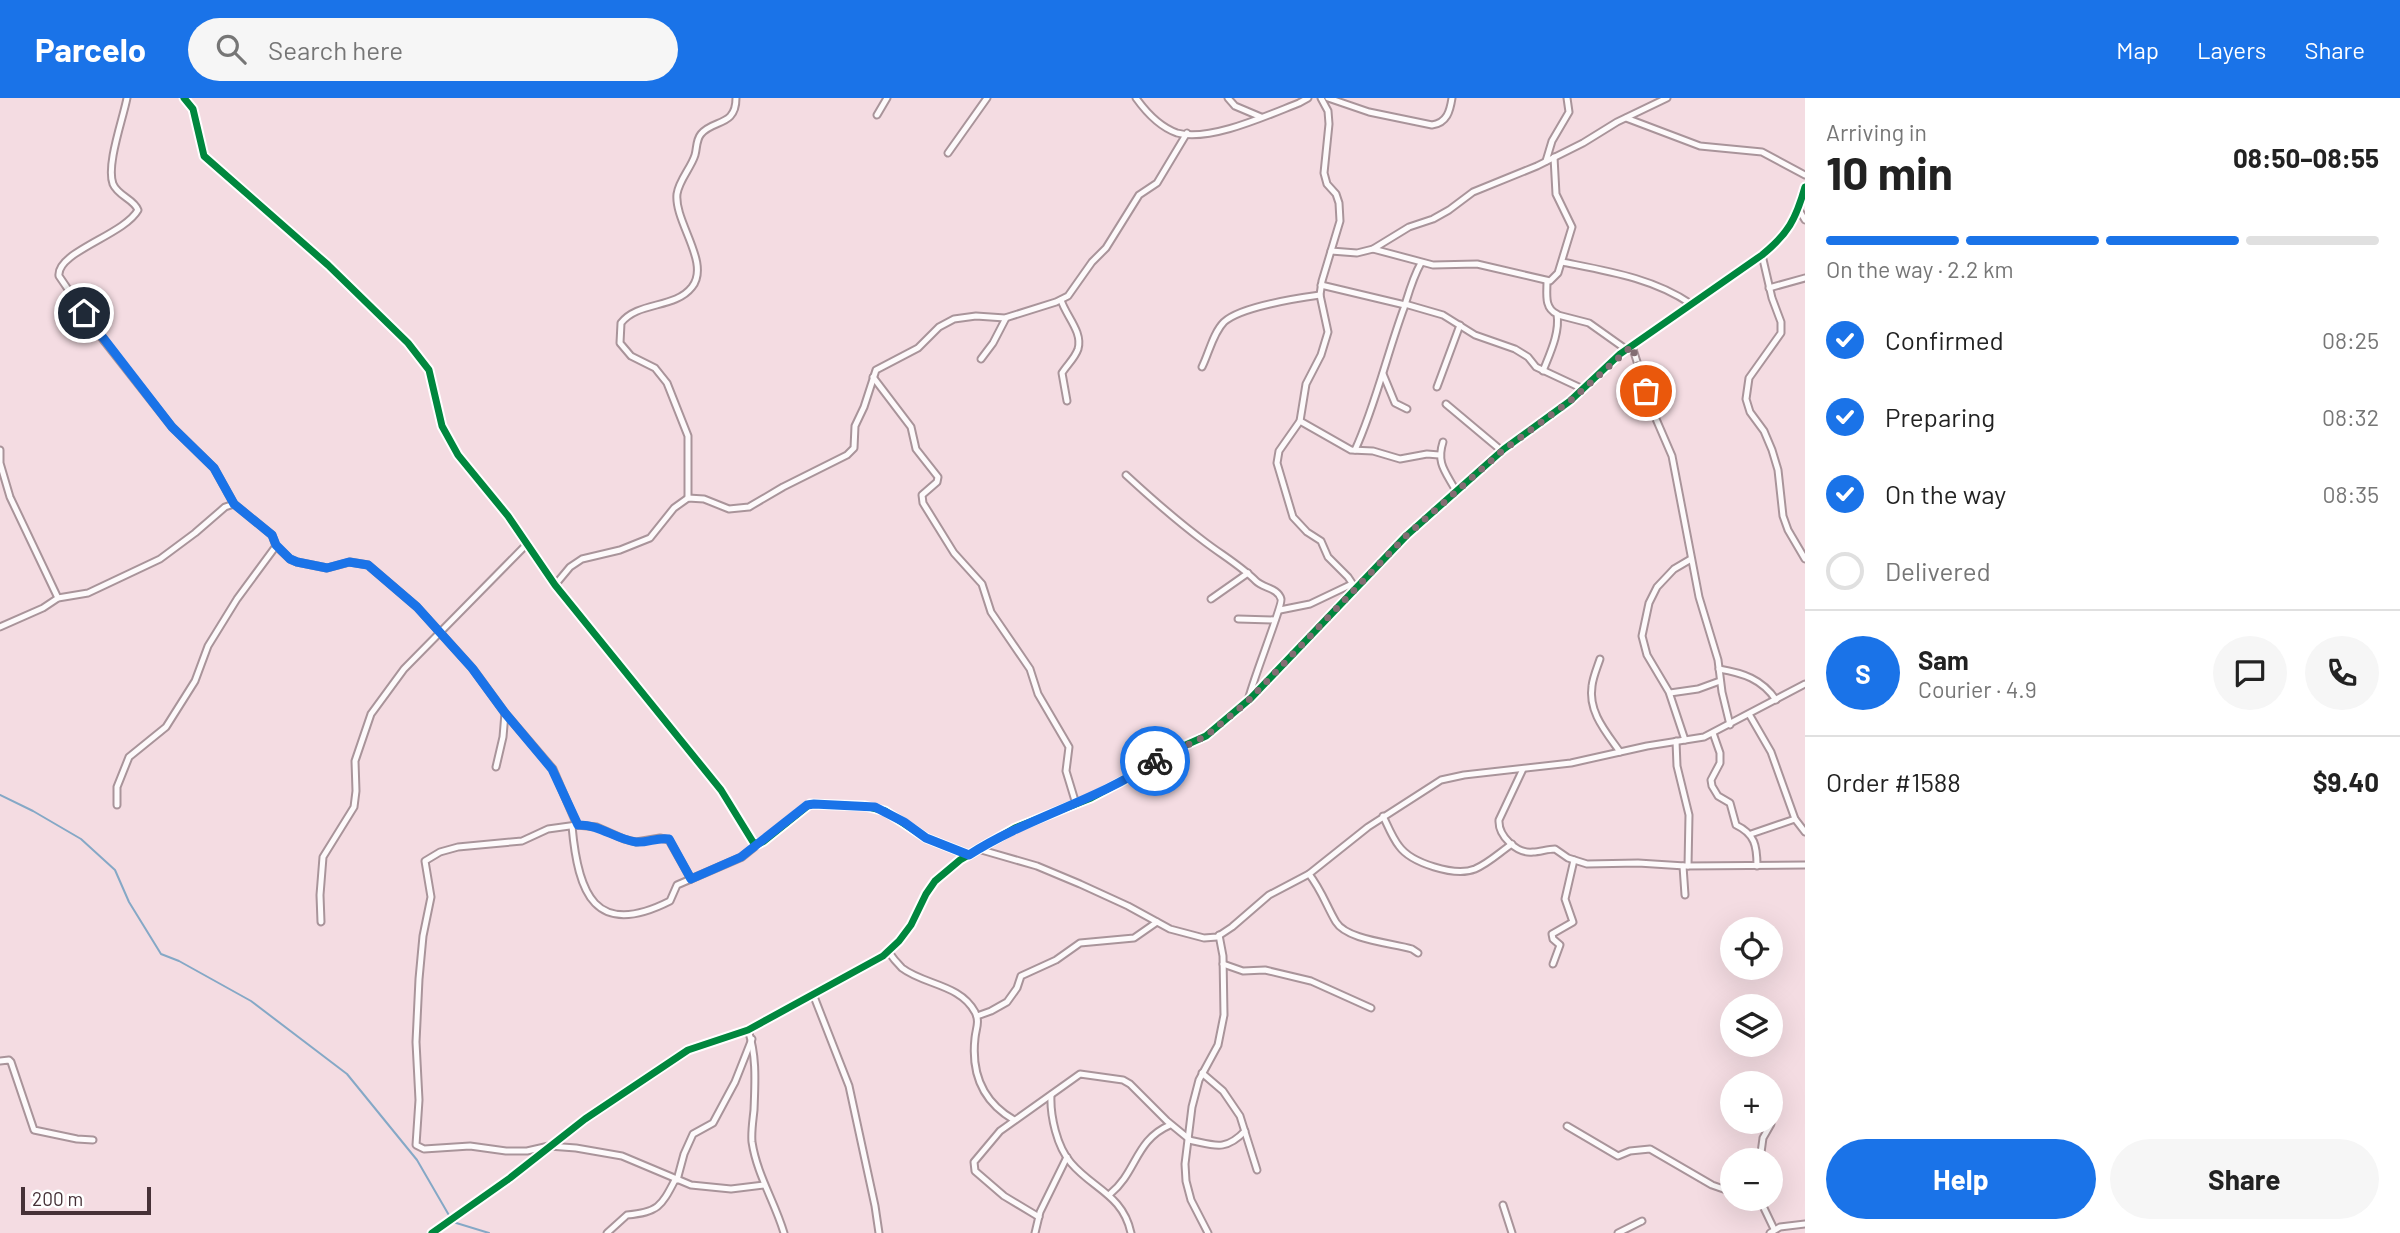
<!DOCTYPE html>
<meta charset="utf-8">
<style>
:root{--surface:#fff;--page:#f6f6f6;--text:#222;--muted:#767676;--line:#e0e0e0;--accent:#1a73e8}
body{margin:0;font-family:Barlow,sans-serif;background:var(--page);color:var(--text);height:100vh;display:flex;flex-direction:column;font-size:26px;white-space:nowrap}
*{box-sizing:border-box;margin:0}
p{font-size:23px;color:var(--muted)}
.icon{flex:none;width:38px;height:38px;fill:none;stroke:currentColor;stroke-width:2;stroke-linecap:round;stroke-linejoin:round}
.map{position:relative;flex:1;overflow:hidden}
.drawer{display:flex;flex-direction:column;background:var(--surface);width:595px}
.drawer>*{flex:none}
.controls{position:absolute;left:1720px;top:819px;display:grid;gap:14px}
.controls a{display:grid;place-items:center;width:63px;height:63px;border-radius:50%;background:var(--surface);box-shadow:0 7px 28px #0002;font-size:35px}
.scale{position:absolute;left:21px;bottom:18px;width:130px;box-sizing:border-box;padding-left:7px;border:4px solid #463137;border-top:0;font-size:19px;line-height:24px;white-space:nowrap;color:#463137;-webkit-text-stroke:5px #fff;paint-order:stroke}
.pin{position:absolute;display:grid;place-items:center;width:60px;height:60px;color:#fff;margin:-30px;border:4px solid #fff;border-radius:50%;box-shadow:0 2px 7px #0007}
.courier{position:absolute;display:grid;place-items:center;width:70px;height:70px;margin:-35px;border:5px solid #1a73e8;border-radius:50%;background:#fff;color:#222;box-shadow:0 2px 9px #0007}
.headline em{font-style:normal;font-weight:700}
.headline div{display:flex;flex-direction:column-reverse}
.headline{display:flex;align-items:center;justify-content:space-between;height:119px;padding:0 21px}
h1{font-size:46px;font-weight:700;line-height:52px}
.bar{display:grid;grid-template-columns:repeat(4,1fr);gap:10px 7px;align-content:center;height:84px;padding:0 21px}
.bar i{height:9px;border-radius:5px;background:var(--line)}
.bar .on{background:var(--accent)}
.bar p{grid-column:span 4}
.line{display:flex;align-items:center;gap:18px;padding:0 21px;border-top:2px solid var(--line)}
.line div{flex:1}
.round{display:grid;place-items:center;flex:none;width:74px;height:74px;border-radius:37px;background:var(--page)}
ol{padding:0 21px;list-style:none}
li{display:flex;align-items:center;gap:21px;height:77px}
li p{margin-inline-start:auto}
li .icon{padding:7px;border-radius:50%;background:var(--accent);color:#fff;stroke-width:4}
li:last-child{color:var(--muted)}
li i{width:38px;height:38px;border:4px solid var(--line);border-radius:50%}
.action{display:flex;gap:14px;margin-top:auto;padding:14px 21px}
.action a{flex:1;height:80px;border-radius:42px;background:var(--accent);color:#fff;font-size:28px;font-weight:700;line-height:80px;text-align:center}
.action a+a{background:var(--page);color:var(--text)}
header{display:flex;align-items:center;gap:42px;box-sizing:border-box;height:98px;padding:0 35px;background:var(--accent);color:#fff}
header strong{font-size:33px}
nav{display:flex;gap:38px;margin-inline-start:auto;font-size:24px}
.search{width:490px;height:63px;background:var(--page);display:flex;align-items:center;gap:18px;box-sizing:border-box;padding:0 24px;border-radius:38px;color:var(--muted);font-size:26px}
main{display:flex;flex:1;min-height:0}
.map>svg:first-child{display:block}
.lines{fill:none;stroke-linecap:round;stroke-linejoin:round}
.stream{stroke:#85a8c6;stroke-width:2}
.minor-casing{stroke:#a9949a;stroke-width:9}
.minor{stroke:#fdfafb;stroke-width:5}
.cycleway-casing{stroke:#fff;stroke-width:11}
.cycleway{stroke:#00873e;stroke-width:7}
.done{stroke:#836d73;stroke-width:7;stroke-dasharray:0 12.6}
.route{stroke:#1a73e8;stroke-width:9}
</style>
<header>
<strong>Parcelo</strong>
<div class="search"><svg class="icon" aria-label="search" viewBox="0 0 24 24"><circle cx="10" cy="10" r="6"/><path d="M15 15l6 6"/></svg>Search here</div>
<nav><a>Map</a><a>Layers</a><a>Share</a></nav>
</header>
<main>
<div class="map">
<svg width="1805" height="1135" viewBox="0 0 1805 1135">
<rect width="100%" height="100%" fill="#f4dce2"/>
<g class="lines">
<g class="stream">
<polyline points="0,697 33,713 81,741 115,772 129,804 161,856 179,863 251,903 347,976 417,1062 450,1119"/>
<polyline points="453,1124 489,1135"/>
</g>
<defs>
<g id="minor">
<path d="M 127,0 C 123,21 106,67 113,86 C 118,98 134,101 138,112 C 124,137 56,154 59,178 L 97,234 L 172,329 L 214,370 L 234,406"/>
<polyline points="184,0 193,11 204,58 328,167 408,245 429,272 442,328 458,357 508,418 555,487 721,692 753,744 758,746 764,743 810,706 865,708 885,713 926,740 969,757"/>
<path d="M 1136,0 C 1146,14 1160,29 1177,35 C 1210,44 1268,17 1299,5 L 1308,0"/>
<polyline points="1228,0 1235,8 1261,19"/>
<polyline points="1321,0 1328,13 1329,26 1324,75 1327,86 1336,96 1339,105 1340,123 1322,183 1320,197 1328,234 1321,257 1306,286 1300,323 1279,353 1277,365 1293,419 1307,434 1321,443 1328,459 1348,479 1356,491"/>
<path d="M 1328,0 L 1369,14 L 1432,27 C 1447,25 1450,13 1452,0"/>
<polyline points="877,17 887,0"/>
<polyline points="1626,20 1700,48 1762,54 1805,77"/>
<polyline points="948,55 987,0"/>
<polyline points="1546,63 1552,43 1569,14 1567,0"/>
<polyline points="1799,112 1805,122"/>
<polyline points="1373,151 1433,167 1477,166 1550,183 1558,175 1572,129 1556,96 1554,59"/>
<polyline points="1331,153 1357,155 1373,151 1409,129 1433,121 1449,112 1473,94 1537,68 1583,45 1617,24 1667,0"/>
<polyline points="1762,157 1772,200 1781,224 1781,235 1749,280 1746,301 1750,314 1764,333 1772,352 1778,372 1783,418 1788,432 1805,461"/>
<path d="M 1562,164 C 1607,173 1653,180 1691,206"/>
<polyline points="1321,187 1405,207"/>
<polyline points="1769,190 1805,180"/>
<path d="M 1061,202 C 1066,218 1083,234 1078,251 C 1075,260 1067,267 1062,275 L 1067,303"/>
<polyline points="1405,206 1443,217 1475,237 1515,251 1528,259 1536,269 1583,291"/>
<polyline points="1558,217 1589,225 1627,252"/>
<polyline points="1632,248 1653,314 1672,358 1699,499 1718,562 1722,594 1730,627"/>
<polyline points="981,261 993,245 1006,220"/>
<path d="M 1202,269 C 1209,255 1213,235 1224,224 C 1240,209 1298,200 1320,197"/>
<path d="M 1543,273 C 1550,255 1560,235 1557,216 C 1544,210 1547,196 1547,183"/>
<polyline points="1383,276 1395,305 1407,311"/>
<polyline points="873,279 911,329 916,351 938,379 937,384 922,397 923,405 954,455 982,486 991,514 1030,571 1038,596 1069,649 1066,673 1076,706"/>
<polyline points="1437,289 1460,227"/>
<polyline points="1446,306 1502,353"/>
<polyline points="1300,323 1351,352 1373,353 1400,361 1427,356 1439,357"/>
<path d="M 1443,344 C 1436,366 1446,374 1456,393"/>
<polyline points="0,352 0,365 10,399 58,500"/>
<path d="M 1355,352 C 1375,309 1387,256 1404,210 C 1409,194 1413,179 1421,165"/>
<path d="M 1126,377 C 1152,401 1177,423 1205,444 C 1222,457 1241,468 1256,483 C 1263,490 1278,490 1281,501 C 1283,507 1251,586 1248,603"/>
<path d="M 688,400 L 688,338 L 667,285 L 655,270 L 631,258 L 620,245 L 621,225 C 638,203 675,211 692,189 C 711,165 674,124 677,96 C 679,82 691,70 695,57 C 697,50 696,42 701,36 C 713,21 736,29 736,0"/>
<polyline points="555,487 570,469 582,461 620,452 650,440 674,410 688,400 704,401 729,411 749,409 783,389 847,357 854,350 855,328 864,309 876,272 918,250 939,229 954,221 976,218 1005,220 1056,204 1068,198 1092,164 1106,150 1139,97 1157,85 1187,35"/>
<polyline points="1211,501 1248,475"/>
<polyline points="1280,512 1310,506 1352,486"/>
<polyline points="1238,521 1275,522"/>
<polyline points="0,529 43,510 58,500 88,495 160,461 195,435 225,409 234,406 272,437 276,448 290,461 297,464 327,470 350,464 368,467 417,509 473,571 505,615 553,671 577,727"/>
<path d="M 1600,561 C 1597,570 1593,579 1592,588 C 1588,614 1606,634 1620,654"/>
<path d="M 1719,571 C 1743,575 1762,581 1776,602"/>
<polyline points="1670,595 1698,591 1720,583"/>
<polyline points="1749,616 1771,654 1795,721 1805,734"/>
<path d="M 1713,635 L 1720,655 L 1720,665 L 1711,682 L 1712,688 L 1718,698 L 1730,705 L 1736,727 C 1755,736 1757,748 1757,768"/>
<polyline points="1685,642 1669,594 1647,557 1642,538 1649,505 1657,489 1674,471 1691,461"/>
<polyline points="1676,643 1677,668 1689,717 1688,768"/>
<polyline points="496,669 503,639 505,615"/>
<path d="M 1523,671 L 1499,722 C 1498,738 1517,756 1533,754 C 1540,754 1547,751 1555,751 L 1568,760 L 1587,766 L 1638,765 L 1685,768 L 1805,767"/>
<polyline points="117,707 117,689 129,659 166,629 195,583 208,548 237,501 276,448"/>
<path d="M 1383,718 C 1388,728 1392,739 1399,748 C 1411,765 1455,779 1475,771 C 1489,765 1500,754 1512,746"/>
<path d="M 572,728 C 578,796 595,841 670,803 L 677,787 L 742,759 L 758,746"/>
<polyline points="1751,736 1795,721"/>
<polyline points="978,751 1037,768 1080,786 1128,808 1170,831 1204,840 1217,839 1232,829 1269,797 1309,776 1368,729 1441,682 1464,677 1571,665 1647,648 1704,639 1805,586"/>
<polyline points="1683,768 1685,797"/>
<path d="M 1309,776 C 1322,793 1326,807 1336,824 C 1347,842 1392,845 1412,851 L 1418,855"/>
<polyline points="691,781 669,742 660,740 636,744 624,741 597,729 577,727 548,731 522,743 458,749 440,754 425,763 431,799 423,838 419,881 416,944 419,1002 416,1047 424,1051 470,1048 506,1053 527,1053 549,1048 576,1050 622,1058 691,1087 731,1091 764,1087"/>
<polyline points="321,824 320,797 323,759 354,709 356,693 355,663 371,616 404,571 527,446"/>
<path d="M 888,853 C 892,859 897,865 902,870 C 924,887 960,886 975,914 C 980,924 976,930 975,940 C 971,976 983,1004 1014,1022"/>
<polyline points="1223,866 1243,873 1265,872 1311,883 1371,910"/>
<polyline points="1553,866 1560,847 1553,841 1552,836 1573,824 1565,801 1574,762"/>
<polyline points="813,896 849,988 875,1108 879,1135"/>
<polyline points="977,918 991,913 1007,904 1017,890 1021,878 1056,862 1080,845 1134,840 1157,824"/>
<path d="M 748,932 C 757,958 755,985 754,1012 C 753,1022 751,1034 752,1044 C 757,1077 775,1104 784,1135"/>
<polyline points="0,963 9,962 11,964 34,1032 77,1041 93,1042"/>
<polyline points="1202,975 1223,993 1240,1018 1257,1072"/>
<path d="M 1051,997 C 1050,1018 1057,1049 1071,1065 C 1093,1091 1123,1097 1131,1135"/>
<polyline points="1567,1028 1618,1058 1630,1053 1650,1051 1712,1087 1732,1094"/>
<path d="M 1189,1042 C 1214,1047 1225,1054 1245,1033"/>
<polyline points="1760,1062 1763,1040 1771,1026"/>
<polyline points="677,1082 684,1056 693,1036 713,1025 735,984 752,941"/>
<path d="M 1110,1096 C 1137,1074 1135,1042 1170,1027"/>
<polyline points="1752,1101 1763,1108 1774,1131"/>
<polyline points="1503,1107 1512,1135"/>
<polyline points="1039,1119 1004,1098 975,1073 974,1064 1000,1033 1080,976 1123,982 1130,986 1167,1023 1189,1041"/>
<path d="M 432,1135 L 510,1080 L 585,1021 L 688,952 L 748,932 L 883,858 L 899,843 L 911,827 L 926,796 L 935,783 L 960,762 L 1015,730 L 1091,700 L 1143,672 L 1161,658 L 1206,638 L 1251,600 L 1406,438 L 1504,351 L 1570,303 L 1620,256 L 1762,157 C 1788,136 1796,121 1805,89"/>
<path d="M 607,1135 L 627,1117 C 658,1114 661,1109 675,1082"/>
<polyline points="1035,1135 1040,1114 1067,1059"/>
<polyline points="1208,1135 1191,1102 1186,1083 1185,1066 1192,1009 1199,982 1218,947 1224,917 1223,858 1219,837"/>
<polyline points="1618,1135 1642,1123"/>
<polyline points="1770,1135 1780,1129 1805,1126"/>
</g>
</defs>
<use href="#minor" class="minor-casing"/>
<use href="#minor" class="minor"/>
<defs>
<g id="cycleway">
<polyline points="184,0 193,11 204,58 328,167 408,245 429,272 442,328 458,357 508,418 555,487 721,692 753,744 758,746 764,743 810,706 865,708 885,713 926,740 969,757"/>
<path d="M 432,1135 L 510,1080 L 585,1021 L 688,952 L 748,932 L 883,858 L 899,843 L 911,827 L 926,796 L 935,783 L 960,762 L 1015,730 L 1091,700 L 1143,672 L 1161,658 L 1206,638 L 1251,600 L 1406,438 L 1504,351 L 1570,303 L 1620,256 L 1762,157 C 1788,136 1796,121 1805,89"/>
</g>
</defs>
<use href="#cycleway" class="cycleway-casing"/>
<use href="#cycleway" class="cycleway"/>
</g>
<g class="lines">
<polyline class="done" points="1155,663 1206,638 1247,604 1406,438 1502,353 1570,303 1632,248 1646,293"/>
<path class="route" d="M 84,215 L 172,329 L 214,370 L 234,406 L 272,437 L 276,447 L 290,461 L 297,464 L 327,470 L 349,464 L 368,467 L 417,509 L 472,570 L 505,615 L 552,671 L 578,727 C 599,726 615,741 636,744 C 648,745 657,739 669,741 L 691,781 L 741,759 L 807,707 L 814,706 L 875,709 L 904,724 L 926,740 L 969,757 C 1028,719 1097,703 1155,663"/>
</g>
</svg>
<div class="controls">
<a><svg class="icon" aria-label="locate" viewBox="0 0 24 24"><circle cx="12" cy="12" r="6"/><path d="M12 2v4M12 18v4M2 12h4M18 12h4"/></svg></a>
<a><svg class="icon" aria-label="layers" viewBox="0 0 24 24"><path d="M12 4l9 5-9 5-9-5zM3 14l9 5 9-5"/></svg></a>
<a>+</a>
<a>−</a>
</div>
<div class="scale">200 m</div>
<div class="pin" style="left:1646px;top:293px;background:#ea580c"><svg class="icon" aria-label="bag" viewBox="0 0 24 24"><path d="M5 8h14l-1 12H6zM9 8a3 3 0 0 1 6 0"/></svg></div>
<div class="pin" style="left:84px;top:215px;background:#1f2937"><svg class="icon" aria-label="home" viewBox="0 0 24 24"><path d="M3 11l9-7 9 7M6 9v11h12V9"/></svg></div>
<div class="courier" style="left:1155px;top:663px"><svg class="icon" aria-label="bike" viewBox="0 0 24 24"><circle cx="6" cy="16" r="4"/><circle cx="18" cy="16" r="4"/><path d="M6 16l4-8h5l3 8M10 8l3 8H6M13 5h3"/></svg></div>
</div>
<section class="drawer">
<div class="headline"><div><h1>10 min</h1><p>Arriving in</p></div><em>08:50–08:55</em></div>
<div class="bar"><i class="on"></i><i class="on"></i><i class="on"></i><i></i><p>On the way · 2.2 km</p></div>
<ol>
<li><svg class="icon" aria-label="check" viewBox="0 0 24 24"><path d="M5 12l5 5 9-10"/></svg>Confirmed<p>08:25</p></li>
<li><svg class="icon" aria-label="check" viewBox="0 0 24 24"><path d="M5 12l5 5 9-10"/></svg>Preparing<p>08:32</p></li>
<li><svg class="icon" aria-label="check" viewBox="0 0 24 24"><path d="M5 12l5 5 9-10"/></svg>On the way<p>08:35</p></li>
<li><i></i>Delivered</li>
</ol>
<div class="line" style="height:126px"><b class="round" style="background:var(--accent);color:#fff">S</b><div><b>Sam</b><p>Courier · 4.9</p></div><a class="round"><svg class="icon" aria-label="chat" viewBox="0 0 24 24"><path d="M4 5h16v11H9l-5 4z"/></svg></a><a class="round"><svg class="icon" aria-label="phone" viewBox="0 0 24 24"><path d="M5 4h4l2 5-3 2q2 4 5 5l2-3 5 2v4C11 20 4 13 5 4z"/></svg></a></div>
<div class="line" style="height:91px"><div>Order #1588</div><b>$9.40</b></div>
<div class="action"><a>Help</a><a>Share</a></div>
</section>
</main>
